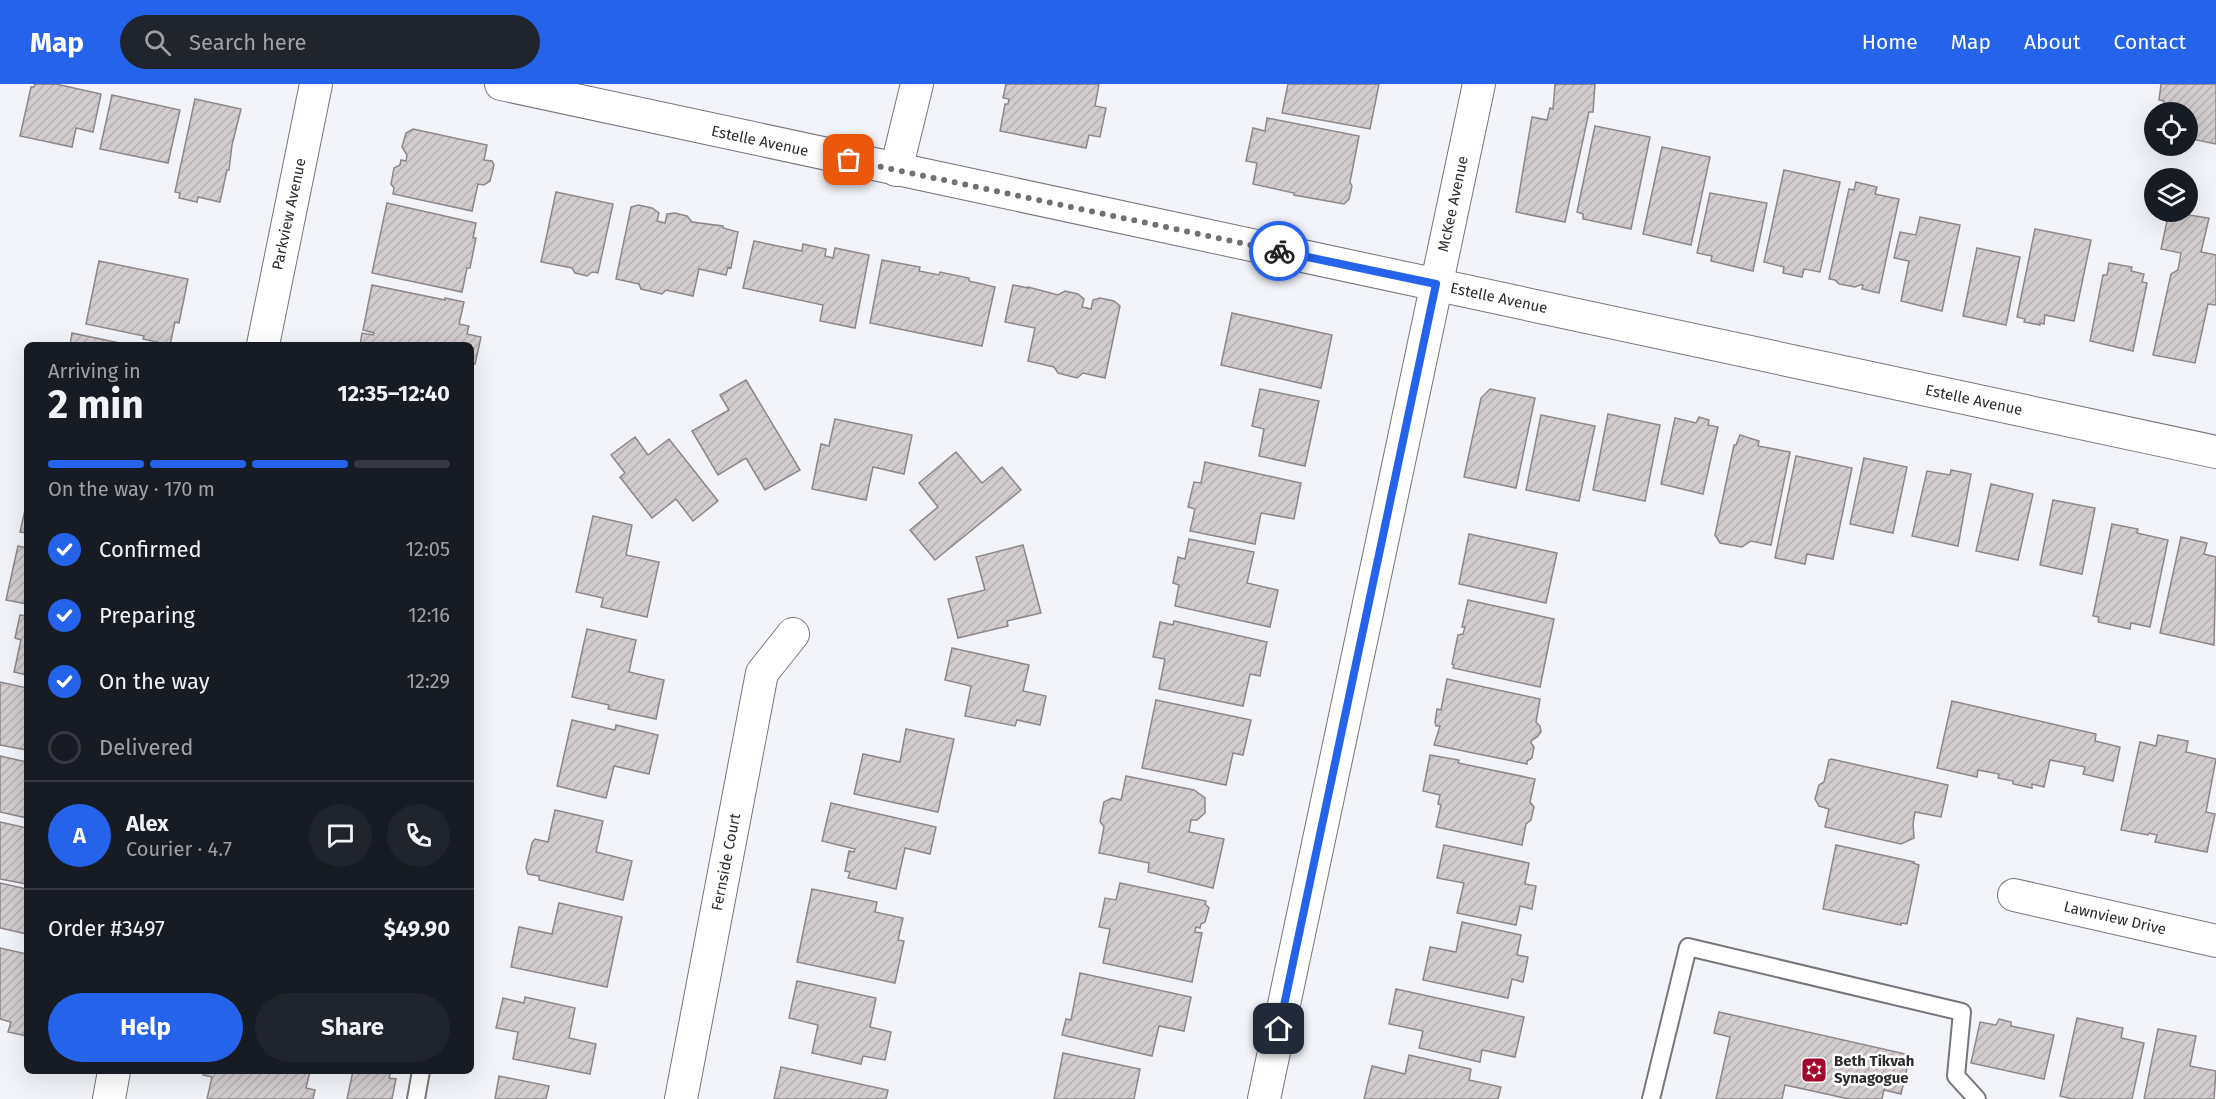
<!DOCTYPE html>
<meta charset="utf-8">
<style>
:root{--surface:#171b24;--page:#20242c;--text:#f1f3f6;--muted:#9ea1a6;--line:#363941;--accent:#2563eb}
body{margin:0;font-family:"Fira Sans",sans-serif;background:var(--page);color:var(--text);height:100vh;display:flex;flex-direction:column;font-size:22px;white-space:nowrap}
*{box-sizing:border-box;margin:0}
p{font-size:20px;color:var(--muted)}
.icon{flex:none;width:33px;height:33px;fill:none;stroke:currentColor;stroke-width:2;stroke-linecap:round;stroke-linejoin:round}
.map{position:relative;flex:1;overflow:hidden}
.details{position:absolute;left:24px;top:258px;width:450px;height:732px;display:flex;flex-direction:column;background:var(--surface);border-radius:9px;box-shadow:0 6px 24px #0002}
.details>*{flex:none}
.controls{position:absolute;left:2144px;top:18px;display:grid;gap:12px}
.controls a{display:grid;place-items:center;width:54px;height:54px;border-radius:50%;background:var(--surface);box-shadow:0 6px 24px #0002;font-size:30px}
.pin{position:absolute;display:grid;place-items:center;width:51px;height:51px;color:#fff;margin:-26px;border-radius:12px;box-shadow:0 3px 9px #0006}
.courier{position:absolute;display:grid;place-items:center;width:60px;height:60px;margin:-30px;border:4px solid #2563eb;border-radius:50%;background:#fff;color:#222;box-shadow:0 2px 8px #0007}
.summary em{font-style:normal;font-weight:700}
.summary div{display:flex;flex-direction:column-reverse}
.summary{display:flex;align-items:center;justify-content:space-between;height:102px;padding:0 24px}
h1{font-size:39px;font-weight:700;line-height:45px}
.bar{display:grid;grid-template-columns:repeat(4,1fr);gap:9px 6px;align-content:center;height:72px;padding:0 24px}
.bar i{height:8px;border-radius:4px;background:var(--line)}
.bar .active{background:var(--accent)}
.bar p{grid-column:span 4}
.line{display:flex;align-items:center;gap:15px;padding:0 24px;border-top:2px solid var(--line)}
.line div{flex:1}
.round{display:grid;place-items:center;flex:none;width:63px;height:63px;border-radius:32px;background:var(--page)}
ol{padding:0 24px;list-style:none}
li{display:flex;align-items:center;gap:18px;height:66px}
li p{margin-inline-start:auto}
li .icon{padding:6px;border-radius:50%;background:var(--accent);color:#fff;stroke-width:4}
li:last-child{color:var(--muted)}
li i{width:33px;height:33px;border:3px solid var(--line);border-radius:50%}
.button{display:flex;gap:12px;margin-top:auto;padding:12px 24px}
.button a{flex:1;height:69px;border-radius:36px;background:var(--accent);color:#fff;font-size:24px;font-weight:700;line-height:69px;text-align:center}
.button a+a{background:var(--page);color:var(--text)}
header{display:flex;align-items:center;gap:36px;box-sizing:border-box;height:84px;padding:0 30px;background:var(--accent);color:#fff}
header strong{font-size:28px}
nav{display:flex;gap:33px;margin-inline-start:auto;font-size:21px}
.search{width:420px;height:54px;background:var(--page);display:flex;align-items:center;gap:15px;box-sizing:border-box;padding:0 21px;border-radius:33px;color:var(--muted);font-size:22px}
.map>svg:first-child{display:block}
.building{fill:url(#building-hatch);stroke:#8d8789;stroke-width:1.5}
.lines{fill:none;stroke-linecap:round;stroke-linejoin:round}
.lane-casing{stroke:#75777b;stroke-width:20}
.street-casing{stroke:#75777b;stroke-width:34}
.lane{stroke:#fff;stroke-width:16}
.street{stroke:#fff;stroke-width:32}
.done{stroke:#707174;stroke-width:6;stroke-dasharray:0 10.8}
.route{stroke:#2563eb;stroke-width:8}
.labels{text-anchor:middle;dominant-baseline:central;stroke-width:5;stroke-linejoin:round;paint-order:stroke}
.street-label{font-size:15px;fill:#2a2b2c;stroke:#fff}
.poi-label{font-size:15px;font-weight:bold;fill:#2a2b2c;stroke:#fff;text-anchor:start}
</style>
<header>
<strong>Map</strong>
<div class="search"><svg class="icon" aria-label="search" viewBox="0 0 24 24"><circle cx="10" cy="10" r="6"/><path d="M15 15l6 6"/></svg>Search here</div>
<nav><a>Home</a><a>Map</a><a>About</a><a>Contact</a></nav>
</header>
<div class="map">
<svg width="2216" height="1015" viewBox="0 0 2216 1015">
<defs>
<pattern id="building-hatch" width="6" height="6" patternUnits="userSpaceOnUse" patternTransform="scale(1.5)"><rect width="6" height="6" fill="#d2ccce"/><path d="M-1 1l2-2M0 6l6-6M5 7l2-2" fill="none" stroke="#b4afb1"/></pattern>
</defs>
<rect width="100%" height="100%" fill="#f2f4f9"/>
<g class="building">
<polygon points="35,0 56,0 101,10 93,48 76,44 72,63 20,52 31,3 34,3"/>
<polygon points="1006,0 1099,0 1095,22 1106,24 1100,53 1089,51 1086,64 1000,47 1005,20 1008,20 1009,15 1003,14"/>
<polygon points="1288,0 1379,0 1370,45 1282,29"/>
<polygon points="1555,0 1595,0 1593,28 1589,28 1565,138 1516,128 1532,33 1547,36 1550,24 1553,25"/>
<polygon points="2161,0 2216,0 2216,60 2187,54 2187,28 2162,28 2164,17 2159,16"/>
<polygon points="112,11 180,26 168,79 100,65"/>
<polygon points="195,15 241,25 232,61 229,86 227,86 220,118 198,113 197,118 179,114 180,109 175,108"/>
<polygon points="1267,34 1359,52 1350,98 1352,102 1349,115 1344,120 1294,111 1294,109 1253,100 1257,79 1246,77 1253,44 1265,47"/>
<polygon points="1595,42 1650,53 1631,145 1583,135 1583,130 1577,128"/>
<polygon points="413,45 487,61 484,76 492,77 494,81 490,97 484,101 478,100 472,127 393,110 394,104 391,100 394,84 400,81 401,76 406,77 407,71 402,63 406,49"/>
<polygon points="1662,63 1710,73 1691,161 1643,150"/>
<polygon points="1784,86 1840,98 1820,188 1804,185 1802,193 1783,189 1784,183 1764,178"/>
<polygon points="1856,98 1877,103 1875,110 1899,115 1879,209 1862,205 1863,201 1860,201 1855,203 1839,200 1835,196 1829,195 1849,105 1854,106"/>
<polygon points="556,108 613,120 598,189 592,188 587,192 575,189 572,184 541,178"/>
<polygon points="1710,109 1767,119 1753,187 1711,177 1712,172 1697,169"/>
<polygon points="387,119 476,139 473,154 476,154 470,184 467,184 462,208 372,189"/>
<polygon points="638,121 652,124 659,129 657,137 665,139 667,130 675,129 687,132 692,138 723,142 723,144 738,148 731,184 728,183 726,191 699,185 693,212 666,206 662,210 641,205 639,200 616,195 631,123"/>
<polygon points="2169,128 2209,134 2201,168 2216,171 2216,221 2208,220 2195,279 2153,271 2171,190 2178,186 2181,169 2161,165"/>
<polygon points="1920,133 1960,141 1942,227 1901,217 1909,177 1894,174 1900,148 1916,151"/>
<polygon points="2035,145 2091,156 2074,237 2045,231 2044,240 2040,239 2040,241 2024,238 2025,235 2017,233"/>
<polygon points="754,157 802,167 803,160 826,165 825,172 833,174 835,164 869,171 855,244 820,237 823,221 743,204"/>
<polygon points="1977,164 2020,173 2006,241 1963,232"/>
<polygon points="882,176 920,183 919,187 939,191 940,188 969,194 969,197 995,203 982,262 870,239"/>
<polygon points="99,177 188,195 179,239 175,238 170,261 143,255 144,252 86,240"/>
<polygon points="2109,179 2132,183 2131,187 2144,190 2142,198 2147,199 2133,267 2090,257 2103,191 2107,191"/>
<polygon points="372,201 445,216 445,214 464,218 459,240 469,242 467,250 481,253 475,280 471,279 471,261 360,261 362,249 373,251 374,249 363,246"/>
<polygon points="1013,201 1028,204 1028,203 1058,211 1065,207 1078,210 1084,215 1082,223 1091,225 1093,216 1100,214 1114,217 1120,222 1105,294 1083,289 1077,294 1058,289 1054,283 1028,277 1035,244 1005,238"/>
<polygon points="1232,229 1332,251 1321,304 1221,281"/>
<polygon points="72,249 129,261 70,261"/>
<polygon points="746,296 800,386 765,406 746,374 718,391 692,347 729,326 720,311"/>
<polygon points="1260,305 1319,317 1305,382 1259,372 1264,345 1252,342"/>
<polygon points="1490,305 1535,314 1516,404 1464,393 1481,314"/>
<polygon points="1608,330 1660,341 1645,417 1593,406"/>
<polygon points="1541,331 1595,342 1579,417 1526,406"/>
<polygon points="1699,333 1709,336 1708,341 1718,343 1703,410 1661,400 1675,334 1696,339"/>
<polygon points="835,335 912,351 904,390 873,383 866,416 812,405 821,360 829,362"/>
<polygon points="1740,351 1759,357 1758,362 1790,368 1771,461 1751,457 1742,463 1720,459 1715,451 1734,361 1736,361"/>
<polygon points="635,353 648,371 669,355 718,417 693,437 676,415 652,434 620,393 625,389 611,371"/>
<polygon points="956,368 982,399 1002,383 1021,406 935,476 910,446 938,423 919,399"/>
<polygon points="1796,372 1852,384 1833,475 1807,470 1805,480 1775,474"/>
<polygon points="1864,374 1907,383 1893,449 1850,440"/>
<polygon points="1205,378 1301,399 1294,435 1261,429 1255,460 1190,447 1195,425 1188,423 1194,398 1201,399"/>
<polygon points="1951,386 1971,390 1958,462 1912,452 1927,387 1950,391"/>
<polygon points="1991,400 2033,410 2018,476 1976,467"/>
<polygon points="2053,416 2095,424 2082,490 2040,481"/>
<polygon points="27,417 27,449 20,448"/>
<polygon points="593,432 632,441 626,471 659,478 647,533 601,523 603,514 576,508"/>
<polygon points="2112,440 2138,445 2137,449 2168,456 2150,543 2131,539 2130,545 2098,538 2099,533 2093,532"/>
<polygon points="1469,450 1557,469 1546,519 1459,500"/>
<polygon points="2181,453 2207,459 2204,470 2216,473 2214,561 2160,549"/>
<polygon points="1189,455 1254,468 1247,499 1278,506 1270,543 1175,522 1179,501 1173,499 1178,473 1185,475"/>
<polygon points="1023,461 1041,529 1007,537 1008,542 958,554 948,515 985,506 976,473"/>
<polygon points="18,462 27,464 27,520 6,516"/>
<polygon points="1468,516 1554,535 1540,603 1453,584 1454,581 1452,580 1458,551 1463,550 1465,543 1462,543"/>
<polygon points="20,531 27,532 27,591 14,588 21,556 15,554"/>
<polygon points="1174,537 1267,558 1260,592 1250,590 1243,622 1159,605 1165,575 1153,573 1160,538 1173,541"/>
<polygon points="587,545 636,556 629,588 664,596 656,635 608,625 609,621 572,613"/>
<polygon points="952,564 1029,581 1023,607 1046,612 1040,641 1017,636 1015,642 965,632 971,602 945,596"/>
<polygon points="1447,595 1540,615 1536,638 1540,642 1541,648 1537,653 1532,656 1531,659 1534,663 1532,674 1527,677 1527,680 1434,661 1440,642 1436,642 1435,638 1437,625 1441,626"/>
<polygon points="0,598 27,604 27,666 0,661"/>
<polygon points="1156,616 1251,636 1243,671 1233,669 1226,701 1142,684"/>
<polygon points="1952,617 2096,650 2095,657 2120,663 2113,697 2083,690 2085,683 2050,676 2044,703 2032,700 2032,704 2013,700 2013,697 1998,694 1999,690 1978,686 1977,693 1937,684"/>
<polygon points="572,636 615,646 616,641 658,651 649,690 614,682 606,714 557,702"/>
<polygon points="906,645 954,655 938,728 854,710 863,670 900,678"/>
<polygon points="2158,651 2188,657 2186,668 2216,675 2206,728 2215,730 2207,768 2155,758 2157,751 2149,749 2148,751 2121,746 2140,658 2156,662"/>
<polygon points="1430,671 1459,676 1458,679 1535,695 1530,718 1534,723 1531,736 1526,740 1522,761 1436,743 1441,721 1438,720 1440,711 1423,707"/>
<polygon points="0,672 27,678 27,734 0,728"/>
<polygon points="1831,675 1948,701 1941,733 1915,728 1913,740 1914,754 1901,760 1825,743 1829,725 1819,722 1815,715 1819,701 1824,698 1829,676"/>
<polygon points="1126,692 1194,706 1205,714 1205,729 1197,736 1191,736 1189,748 1224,755 1213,804 1148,788 1149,779 1099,769 1104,743 1100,737 1104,718 1112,714 1121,716"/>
<polygon points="831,719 936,743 930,770 905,764 896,805 848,794 850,788 845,787 849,767 854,768 855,765 822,757"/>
<polygon points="555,726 603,737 596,768 632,777 623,816 539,796 539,792 528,790 526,784 532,759 535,755 548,758"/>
<polygon points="0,738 27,744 27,800 0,795"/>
<polygon points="1444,761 1529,779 1525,800 1536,802 1532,825 1520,822 1516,841 1457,829 1464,799 1437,794"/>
<polygon points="1836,761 1914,778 1913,779 1919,781 1907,840 1901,839 1901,841 1823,825"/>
<polygon points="0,799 27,805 27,850 0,844"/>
<polygon points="1120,799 1206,817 1205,820 1209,824 1205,838 1201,840 1200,844 1196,843 1195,848 1202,849 1192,898 1103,879 1110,845 1099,843 1105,814 1116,816"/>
<polygon points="812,805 877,818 875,828 903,834 898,856 904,857 895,899 797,878"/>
<polygon points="559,819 622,833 607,903 511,883 519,843 552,850"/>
<polygon points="1462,838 1521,851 1517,871 1528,873 1523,898 1512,895 1508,914 1423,896 1430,863 1456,868"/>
<polygon points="0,864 27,870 27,952 8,948 11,938 0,935"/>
<polygon points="1080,889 1191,913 1184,947 1159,942 1152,972 1062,951 1066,935 1071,936"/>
<polygon points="797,897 876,914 870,943 891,948 885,976 863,972 861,980 812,969 818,941 789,934"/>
<polygon points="1396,905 1524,933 1515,973 1482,966 1480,978 1419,964 1423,947 1389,940"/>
<polygon points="525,913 575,924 569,954 596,960 590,990 513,975 518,948 496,944 503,914 524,919"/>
<polygon points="1719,928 1910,971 1901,1010 1884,1006 1882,1015 1849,1015 1785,1001 1782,1015 1716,1015 1730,953 1714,949"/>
<polygon points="2077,934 2123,944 2121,954 2144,959 2132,1015 2073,1015 2060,1012"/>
<polygon points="1999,935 2011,938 2011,942 2054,951 2044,995 1971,979 1980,938 1996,941"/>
<polygon points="2158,945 2196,952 2190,982 2216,987 2214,1015 2144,1015"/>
<polygon points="1063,969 1140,985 1134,1015 1054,1015"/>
<polygon points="1409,971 1471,985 1469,996 1501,1003 1498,1015 1364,1015 1372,982 1405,990"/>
<polygon points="781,983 888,1006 886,1015 774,1015"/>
<polygon points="204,987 310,987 306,1004 315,1006 313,1015 207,1015 212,993 203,991"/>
<polygon points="353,987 391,987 389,994 396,995 392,1015 347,1015"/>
<polygon points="499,992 549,1002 546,1015 495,1015"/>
</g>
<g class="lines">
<defs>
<g id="lane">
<polyline points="416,1015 421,987"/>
<polyline points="1651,1015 1688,863 1962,928 1956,992 1977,1015"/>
</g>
<g id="street">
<polyline points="501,0 2216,368"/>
<polyline points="896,86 917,0"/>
<polyline points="263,261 316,0"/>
<polyline points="2014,811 2216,857"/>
<polyline points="109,1015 114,987"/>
<polyline points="681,1015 762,589 793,550"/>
<polyline points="1264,1015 1479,0"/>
</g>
</defs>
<use href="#lane" class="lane-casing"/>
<use href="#street" class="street-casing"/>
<use href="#lane" class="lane"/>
<use href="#street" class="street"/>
</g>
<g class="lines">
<polyline class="done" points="849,76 1279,167"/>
<polyline class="route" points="1279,945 1436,200 1279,167"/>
</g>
<defs>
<symbol id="synagogue-square" viewBox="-11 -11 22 22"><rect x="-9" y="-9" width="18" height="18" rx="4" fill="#a4072e" stroke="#fff"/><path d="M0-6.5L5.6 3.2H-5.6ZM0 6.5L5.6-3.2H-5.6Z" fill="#fff"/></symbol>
</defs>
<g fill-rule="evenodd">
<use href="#synagogue-square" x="1799" y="971" width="30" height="30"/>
</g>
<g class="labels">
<g class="street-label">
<text transform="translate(760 57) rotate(12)">Estelle Avenue</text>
<text transform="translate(1453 120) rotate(-78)">McKee Avenue</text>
<text transform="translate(289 130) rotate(-78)">Parkview Avenue</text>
<text transform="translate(1499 214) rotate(12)">Estelle Avenue</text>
<text transform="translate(1974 316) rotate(12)">Estelle Avenue</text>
<text transform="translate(726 778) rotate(-79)">Fernside Court</text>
<text transform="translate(2115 834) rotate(13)">Lawnview Drive</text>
</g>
<g class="poi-label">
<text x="1834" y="977">Beth Tikvah<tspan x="1834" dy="17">Synagogue</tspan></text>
</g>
</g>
</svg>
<div class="controls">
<a><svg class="icon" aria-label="locate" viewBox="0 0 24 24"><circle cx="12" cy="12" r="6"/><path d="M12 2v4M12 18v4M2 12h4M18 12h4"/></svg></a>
<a><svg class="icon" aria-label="layers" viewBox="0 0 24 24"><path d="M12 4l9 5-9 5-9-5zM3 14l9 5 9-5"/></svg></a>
</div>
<div class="pin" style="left:849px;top:76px;background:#ea580c"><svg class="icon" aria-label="bag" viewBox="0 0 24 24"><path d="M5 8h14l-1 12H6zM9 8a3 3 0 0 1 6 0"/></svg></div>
<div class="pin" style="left:1279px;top:945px;background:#1f2937"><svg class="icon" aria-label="home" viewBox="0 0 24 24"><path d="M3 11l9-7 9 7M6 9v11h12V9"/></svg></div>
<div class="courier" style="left:1279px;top:167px"><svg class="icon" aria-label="bike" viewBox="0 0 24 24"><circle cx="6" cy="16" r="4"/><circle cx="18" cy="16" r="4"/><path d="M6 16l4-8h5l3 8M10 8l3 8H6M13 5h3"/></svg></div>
<section class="details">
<div class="summary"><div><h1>2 min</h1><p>Arriving in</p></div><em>12:35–12:40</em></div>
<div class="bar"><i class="active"></i><i class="active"></i><i class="active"></i><i></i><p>On the way · 170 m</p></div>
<ol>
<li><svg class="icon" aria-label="check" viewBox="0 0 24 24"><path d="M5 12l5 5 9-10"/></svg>Confirmed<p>12:05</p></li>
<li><svg class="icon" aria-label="check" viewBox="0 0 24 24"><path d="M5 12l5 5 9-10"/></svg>Preparing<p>12:16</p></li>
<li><svg class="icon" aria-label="check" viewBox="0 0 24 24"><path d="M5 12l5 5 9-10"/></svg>On the way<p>12:29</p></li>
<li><i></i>Delivered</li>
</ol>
<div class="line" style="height:108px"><b class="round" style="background:var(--accent);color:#fff">A</b><div><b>Alex</b><p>Courier · 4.7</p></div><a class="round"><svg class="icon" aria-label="chat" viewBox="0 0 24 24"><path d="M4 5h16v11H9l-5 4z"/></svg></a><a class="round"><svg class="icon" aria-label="phone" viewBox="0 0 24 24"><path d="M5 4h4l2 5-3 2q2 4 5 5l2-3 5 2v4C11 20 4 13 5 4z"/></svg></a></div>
<div class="line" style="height:78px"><div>Order #3497</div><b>$49.90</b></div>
<div class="button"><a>Help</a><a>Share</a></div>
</section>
</div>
